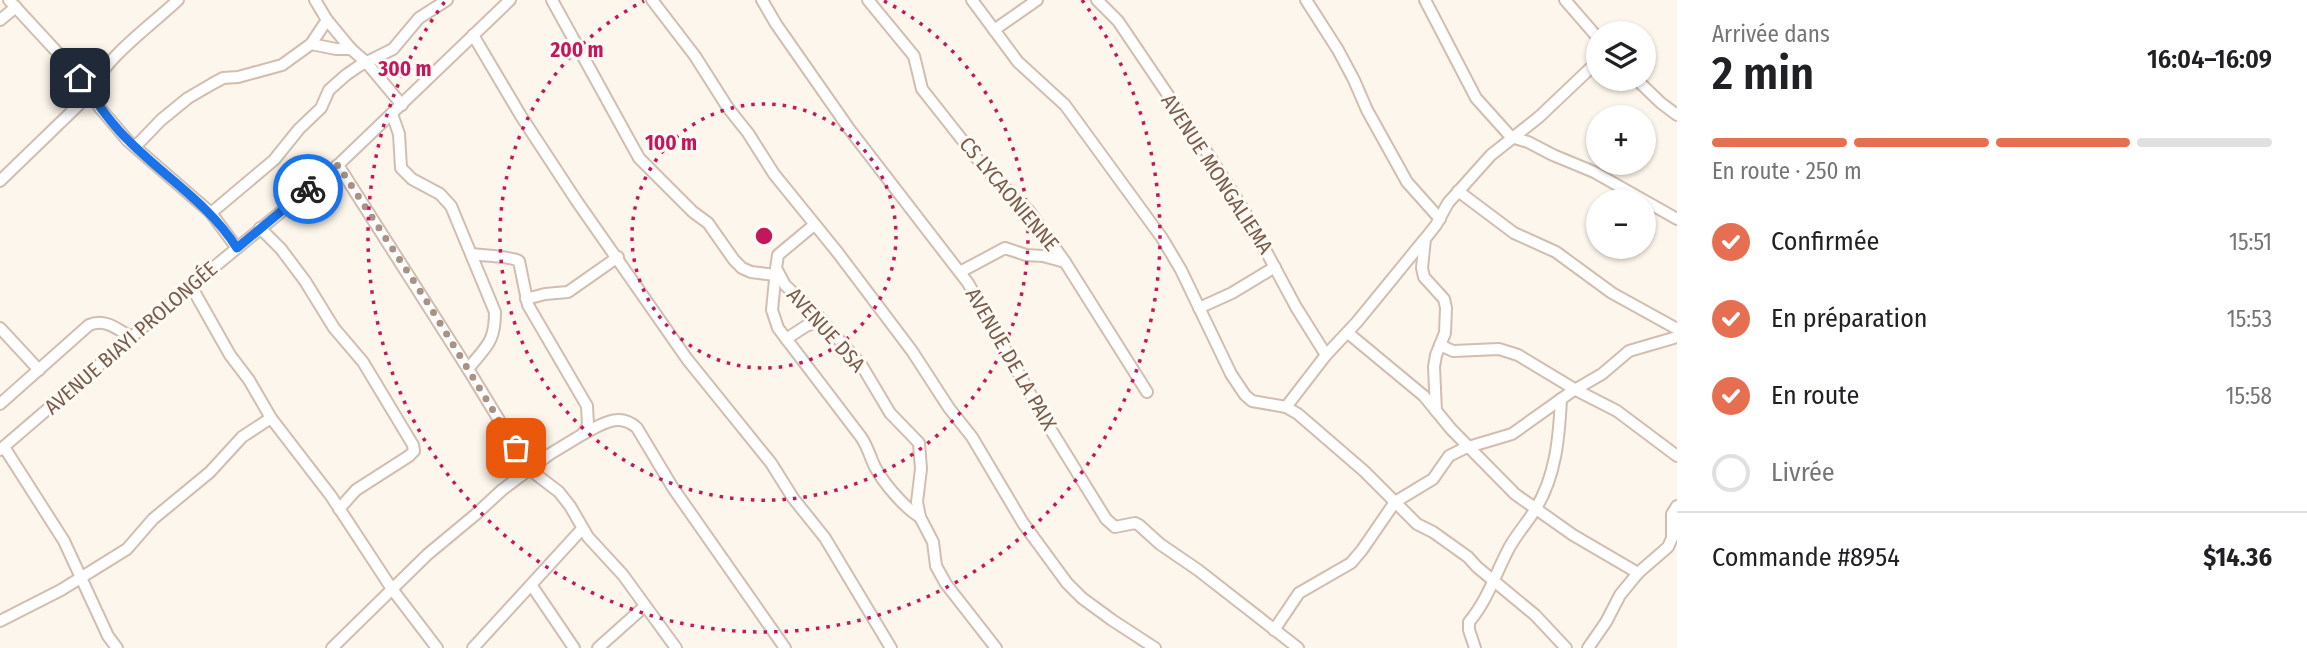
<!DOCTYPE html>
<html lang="fr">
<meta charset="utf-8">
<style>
:root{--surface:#fff;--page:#f6f6f6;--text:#202124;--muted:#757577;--line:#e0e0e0;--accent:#e76f51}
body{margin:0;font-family:"Fira Sans Condensed",sans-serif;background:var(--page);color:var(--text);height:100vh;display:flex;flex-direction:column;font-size:26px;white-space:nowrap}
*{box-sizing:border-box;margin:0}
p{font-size:23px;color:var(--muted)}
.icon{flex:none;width:38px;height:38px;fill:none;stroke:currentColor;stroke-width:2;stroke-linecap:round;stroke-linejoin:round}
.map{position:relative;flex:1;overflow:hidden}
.side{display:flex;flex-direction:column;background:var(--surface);width:630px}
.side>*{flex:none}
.tools{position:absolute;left:1586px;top:21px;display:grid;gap:14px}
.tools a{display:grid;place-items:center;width:70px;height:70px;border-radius:50%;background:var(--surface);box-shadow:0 2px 5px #0004;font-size:35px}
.pin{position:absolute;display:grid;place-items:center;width:60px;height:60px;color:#fff;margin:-30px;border-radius:14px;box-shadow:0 4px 10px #0006}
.courier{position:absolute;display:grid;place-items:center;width:70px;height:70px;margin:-35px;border:5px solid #1a73e8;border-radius:50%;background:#fff;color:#222;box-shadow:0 2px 9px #0007}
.head em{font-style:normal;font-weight:600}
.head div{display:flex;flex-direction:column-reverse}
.head{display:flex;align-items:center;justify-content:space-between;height:119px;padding:0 35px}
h1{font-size:46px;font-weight:600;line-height:52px}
.bar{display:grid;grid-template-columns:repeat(4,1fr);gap:10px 7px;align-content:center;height:84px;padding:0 35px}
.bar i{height:9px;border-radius:5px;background:var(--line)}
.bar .active{background:var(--accent)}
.bar p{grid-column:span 4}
.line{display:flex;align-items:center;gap:18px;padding:0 35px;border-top:2px solid var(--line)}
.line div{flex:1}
ol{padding:0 35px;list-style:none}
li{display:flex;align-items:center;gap:21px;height:77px}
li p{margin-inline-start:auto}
li .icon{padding:7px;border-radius:50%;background:var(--accent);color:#fff;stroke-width:4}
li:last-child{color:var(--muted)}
li i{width:38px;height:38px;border:4px solid var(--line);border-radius:50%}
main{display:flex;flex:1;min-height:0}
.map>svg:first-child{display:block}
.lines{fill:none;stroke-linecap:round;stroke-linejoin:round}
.minor-casing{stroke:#d1beb0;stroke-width:14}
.minor{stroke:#fff;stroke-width:10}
.done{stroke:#a89285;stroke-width:7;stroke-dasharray:0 12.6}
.route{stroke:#1a73e8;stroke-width:9}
.ring{fill:none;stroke:#c2185b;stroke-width:3.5;stroke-dasharray:3.5 7}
.labels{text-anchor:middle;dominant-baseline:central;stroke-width:6;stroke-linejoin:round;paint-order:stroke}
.street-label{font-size:21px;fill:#7a5c4d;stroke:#fffaf3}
.centre{fill:#c2185b;stroke:#fffaf3;stroke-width:3.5}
.ring-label{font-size:21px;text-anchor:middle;font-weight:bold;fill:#c2185b;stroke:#fffaf3;stroke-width:6;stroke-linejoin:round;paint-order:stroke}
</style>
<main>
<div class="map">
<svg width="1677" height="648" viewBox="0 0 1677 648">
<rect width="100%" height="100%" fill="#fdf6ec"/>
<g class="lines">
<defs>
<g id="minor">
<polyline points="9,0 81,78 100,108 128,141 211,213 237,248"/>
<polyline points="315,0 327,20 351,49 366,62 402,105"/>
<polyline points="552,0 639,158 693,212 708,223 734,260 742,268 751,272 775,275"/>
<polyline points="652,0 695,56 728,108 748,133 774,174 838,253 912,351 949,408 972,437 1023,523 1067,583 1082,598 1112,620 1155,648"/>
<polyline points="762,0 776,24 850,130 968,283 1046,422 1106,519 1115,527 1135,523 1139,525 1160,544 1198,570 1298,648"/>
<polyline points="868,0 914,56 922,89 982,165 1029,211 1065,262 1147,392"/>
<polyline points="972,0 1018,62 1065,105 1162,238 1181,270 1231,374 1245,395 1252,401 1286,407 1298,414 1364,471 1417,524 1433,532 1468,557 1477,567 1535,615 1566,648"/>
<polyline points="1097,0 1118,21 1212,160 1245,212 1296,307 1326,355"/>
<polyline points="1306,0 1338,50 1354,80 1367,110 1407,182 1440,219"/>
<polyline points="1425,0 1476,98 1511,137 1528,142 1553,155 1594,172 1677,219"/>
<polyline points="1565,0 1598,38"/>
<polyline points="0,20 16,7"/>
<polyline points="994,30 1037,0"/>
<polyline points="473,35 521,116 576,200 687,359 771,463 793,498 825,538 891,648"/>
<polyline points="311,44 336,49 351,49"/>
<polyline points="1636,79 1661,103 1677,115"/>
<path d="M 392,114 L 399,134 L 401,168 L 412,179 L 440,194 L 451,206 L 495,312 C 495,343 486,346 468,369 L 529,469 L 559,492 L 570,506 L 588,537 L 623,575 L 676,648"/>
<polyline points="135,147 161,120 188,98 212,84 223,78 238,77 282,65 311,44 327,20"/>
<polyline points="338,165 468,369"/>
<path d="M 0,181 L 91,93 C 100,61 154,23 178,0"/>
<polyline points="1458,191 1514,233 1556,252 1612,293 1677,329"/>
<polyline points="211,213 274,160 299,129 321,108 329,90 346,75 359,66 393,49 419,18 447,0"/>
<polyline points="814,225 778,255 776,268 785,285 817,315 862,366 890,413 919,443 921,469 917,502 920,517 933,542 936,566 946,584 996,648"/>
<polyline points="260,228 281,249 305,281 334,328 363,362 413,445 414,451 409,456 356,490 339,509"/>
<path d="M 776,270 L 772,310 L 778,328 L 861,437 C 868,447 870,457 875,467 C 884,484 905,508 920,517"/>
<polyline points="960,272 1005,248 1026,255 1043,256 1065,262"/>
<polyline points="191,286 230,355 249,380 271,418 331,496 392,589 437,648"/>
<polyline points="526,299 545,294 568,292 618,257"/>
<polyline points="1199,308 1232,293 1275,267"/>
<polyline points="0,328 39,370"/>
<polyline points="1348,333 1424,396 1451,429 1515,494 1573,535 1638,573"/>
<polyline points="786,339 806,326 822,320"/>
<polyline points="1440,345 1453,351 1499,349 1518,355 1576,390 1617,411 1677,456"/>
<path d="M 0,404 L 89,325 C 105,318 117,329 131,337"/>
<polyline points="1286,407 1326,355 1357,322 1424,240"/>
<polyline points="1436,411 1434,367 1436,355 1445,333 1446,308 1444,299 1424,277 1422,268 1425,239 1436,225 1448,203 1491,155 1539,117 1598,61"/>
<path d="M 583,434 C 601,425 619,411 637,428 L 673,488 L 785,648"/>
<polyline points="4,447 64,541 108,636 117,648"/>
<polyline points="0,450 191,286 338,165 510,0"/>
<polyline points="532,586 574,648"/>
<polyline points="0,621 61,590 127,549 153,519 210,472 242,437 271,418"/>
<polyline points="1274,630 1299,593 1351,563 1362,550 1395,502 1433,479 1449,456 1465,448 1512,434 1571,392 1602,374 1629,351 1677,337"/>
<path d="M 332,648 L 428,554 L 475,515 L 502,490 L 550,454 L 583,434 L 588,425 L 587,406 L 528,305 L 519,261 C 510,256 484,256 472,254"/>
<polyline points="473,648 582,529"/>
<polyline points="598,648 645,606"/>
<path d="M 1475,648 L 1469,630 L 1469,622 C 1487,601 1495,575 1508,550 C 1515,536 1527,523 1535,510 C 1556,476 1559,438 1561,399"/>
<polyline points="1588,648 1606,622 1620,595 1638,573 1668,547 1672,538 1672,514 1677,506"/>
</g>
</defs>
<use href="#minor" class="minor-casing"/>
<use href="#minor" class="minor"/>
</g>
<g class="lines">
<polyline class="done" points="308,189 338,165 424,297 516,448"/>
<path class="route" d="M 80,78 C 96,101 110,123 130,142 C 166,178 209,204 237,248 L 308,189"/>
</g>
<g class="ring">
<circle cx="764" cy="236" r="132"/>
<path d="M884 1A264 264 0 1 1 644 1"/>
<path d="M1082 0A396 396 0 1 1 446 0"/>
</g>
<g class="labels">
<g class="street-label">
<text transform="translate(1217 174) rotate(57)">AVENUE MONGALIEMA</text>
<text transform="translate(1009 194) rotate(50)">CS LYCAONIENNE</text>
<text transform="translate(826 330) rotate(48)">AVENUE DSA</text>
<text transform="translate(131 338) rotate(-41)">AVENUE BIAYI PROLONGÉE</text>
<text transform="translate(1011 359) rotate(60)">AVENUE DE LA PAIX</text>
</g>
</g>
<circle cx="764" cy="236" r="10" class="centre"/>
<g class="ring-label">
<text x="577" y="57">200 m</text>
<text x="405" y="76">300 m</text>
<text x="671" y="150">100 m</text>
</g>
</svg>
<div class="tools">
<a><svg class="icon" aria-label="layers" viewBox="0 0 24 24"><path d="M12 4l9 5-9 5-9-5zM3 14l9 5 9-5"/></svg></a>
<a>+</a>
<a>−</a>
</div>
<div class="pin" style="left:516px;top:448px;background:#ea580c"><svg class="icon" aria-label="bag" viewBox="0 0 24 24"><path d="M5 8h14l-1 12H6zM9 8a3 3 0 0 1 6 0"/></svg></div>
<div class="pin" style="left:80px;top:78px;background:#1f2937"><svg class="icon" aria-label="home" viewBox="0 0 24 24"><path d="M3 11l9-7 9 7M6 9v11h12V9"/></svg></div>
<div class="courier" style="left:308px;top:189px"><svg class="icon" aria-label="bike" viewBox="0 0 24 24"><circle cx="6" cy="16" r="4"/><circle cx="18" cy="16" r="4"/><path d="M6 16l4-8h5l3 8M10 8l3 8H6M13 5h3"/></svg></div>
</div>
<section class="side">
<div class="head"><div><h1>2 min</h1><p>Arrivée dans</p></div><em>16:04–16:09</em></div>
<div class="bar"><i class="active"></i><i class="active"></i><i class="active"></i><i></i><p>En route · 250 m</p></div>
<ol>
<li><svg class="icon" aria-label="check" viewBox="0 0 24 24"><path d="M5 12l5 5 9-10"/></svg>Confirmée<p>15:51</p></li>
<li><svg class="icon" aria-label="check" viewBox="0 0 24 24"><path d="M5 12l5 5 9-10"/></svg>En préparation<p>15:53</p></li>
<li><svg class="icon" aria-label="check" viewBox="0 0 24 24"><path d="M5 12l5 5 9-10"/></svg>En route<p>15:58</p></li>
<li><i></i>Livrée</li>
</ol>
<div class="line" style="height:91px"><div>Commande #8954</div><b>$14.36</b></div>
</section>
</main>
